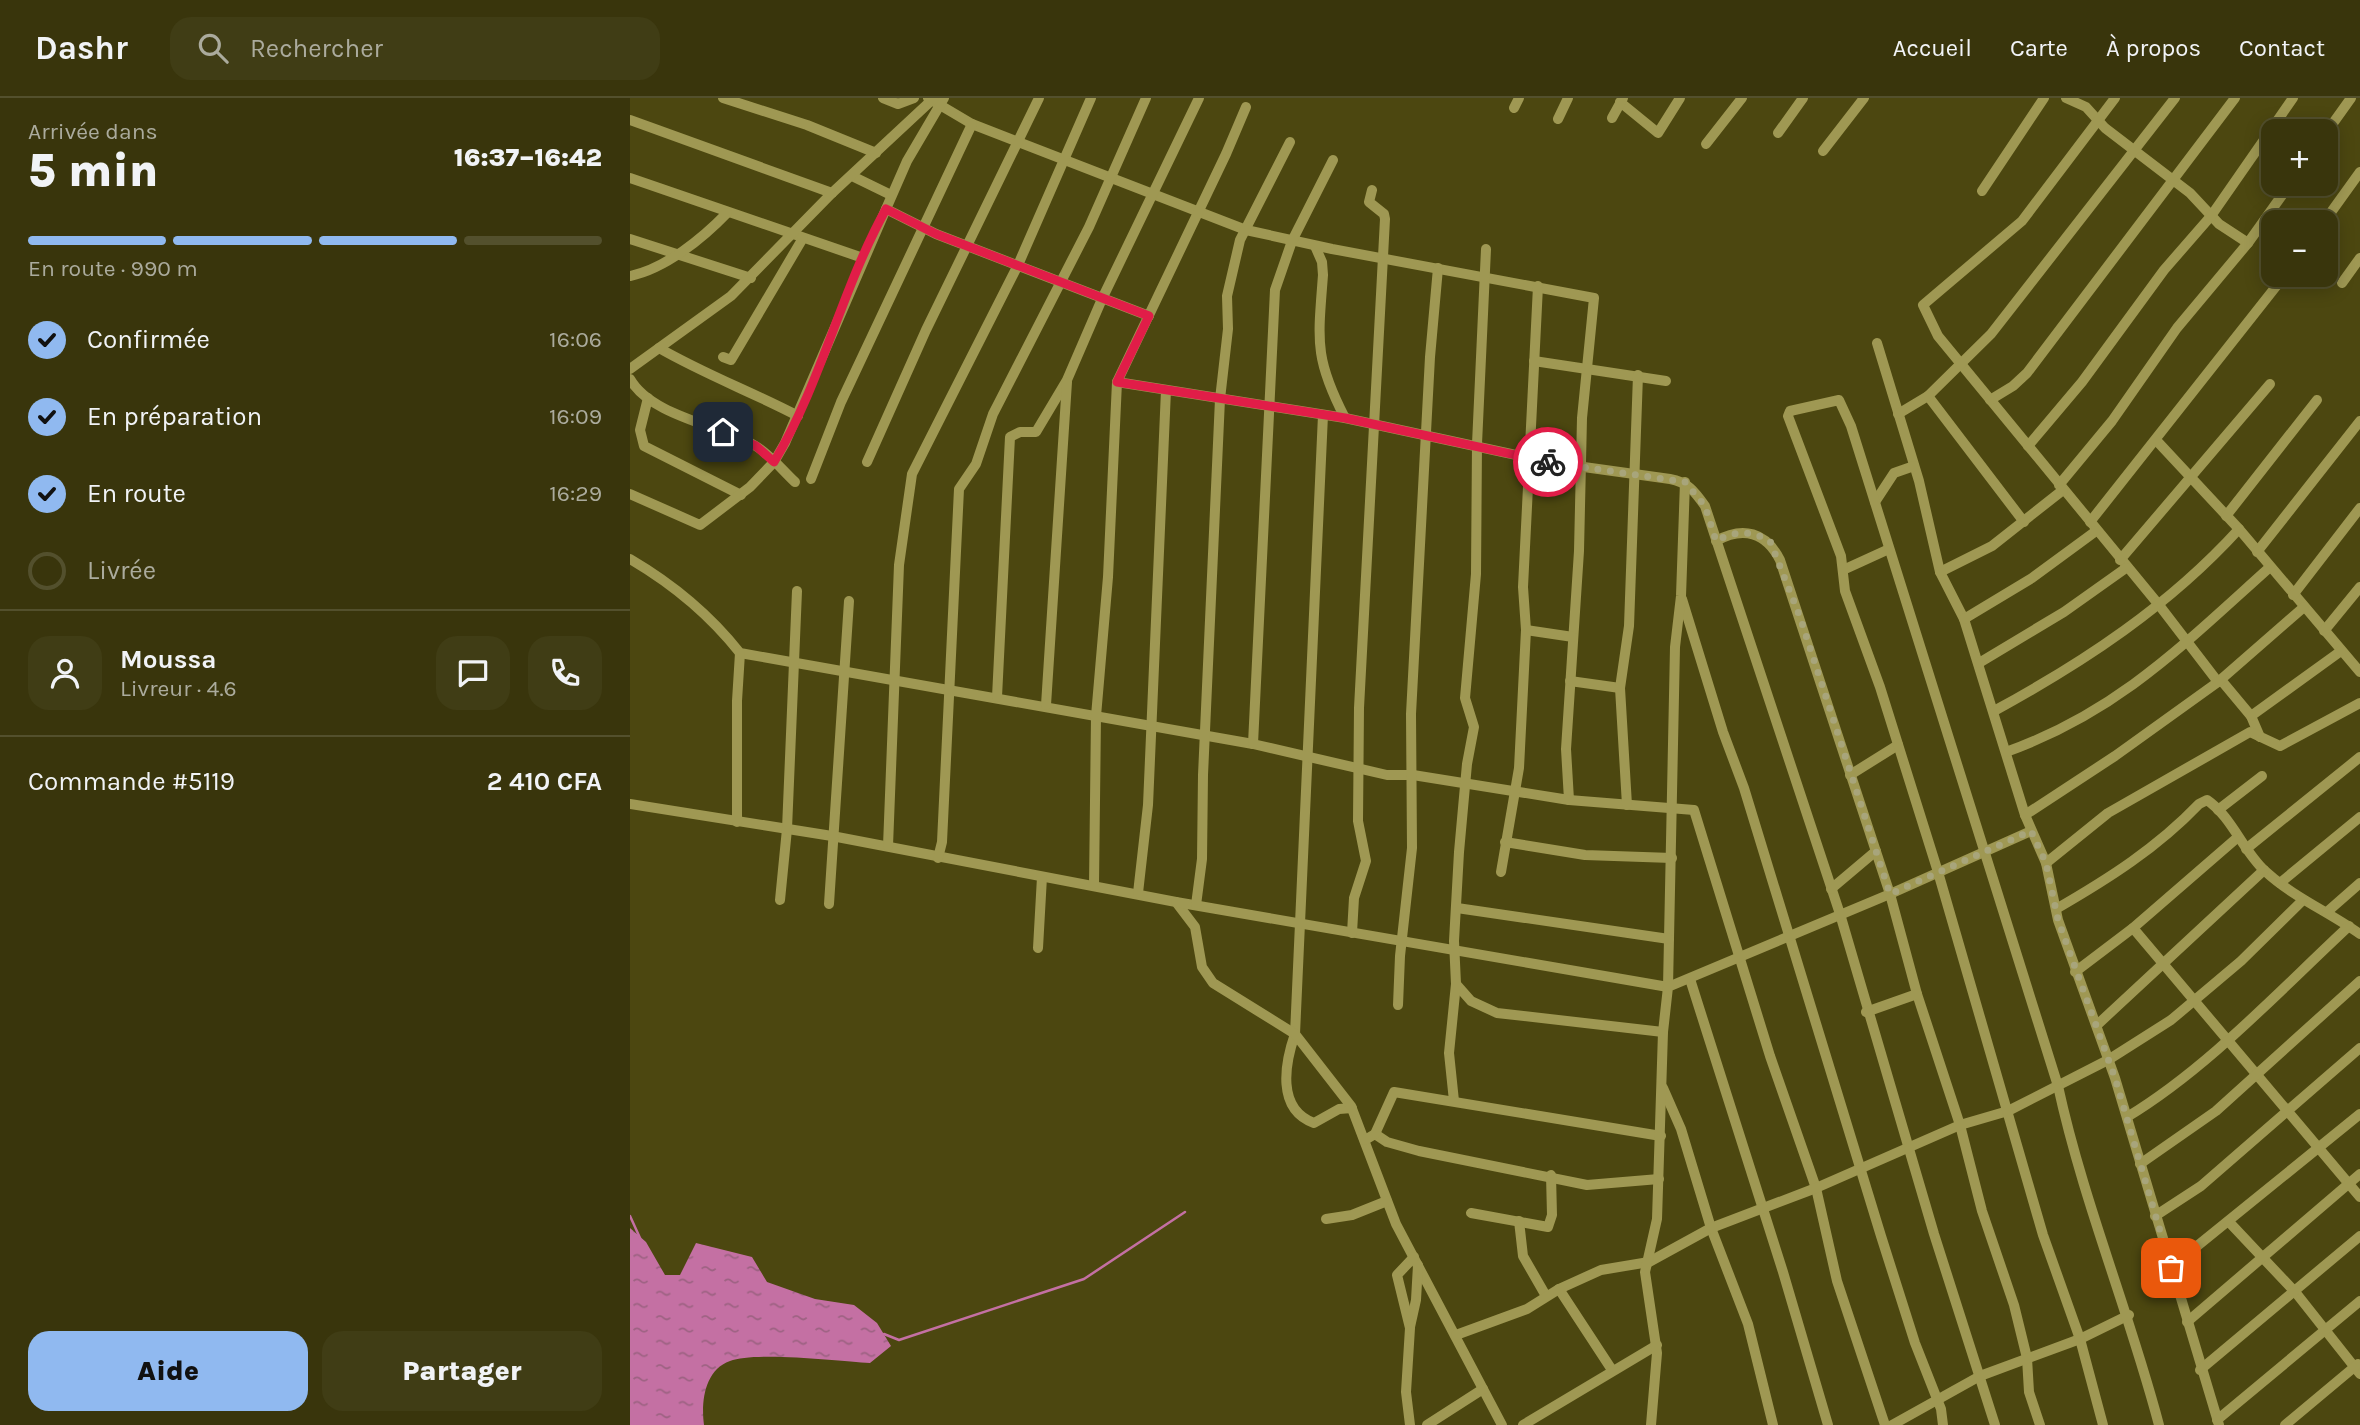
<!DOCTYPE html>
<html lang="fr">
<meta charset="utf-8">
<style>
:root{--surface:#39350c;--page:#403d15;--text:#f1f3f6;--muted:#abab9d;--line:#53502d;--accent:#90b9f0}
body{margin:0;font-family:Karla,sans-serif;background:var(--page);color:var(--text);height:100vh;display:flex;flex-direction:column;font-size:26px;white-space:nowrap}
*{box-sizing:border-box;margin:0}
p{font-size:23px;color:var(--muted)}
.icon{flex:none;width:38px;height:38px;fill:none;stroke:currentColor;stroke-width:2;stroke-linecap:round;stroke-linejoin:round}
.map{position:relative;flex:1;overflow:hidden}
.drawer{display:flex;flex-direction:column;background:var(--surface);width:630px}
.drawer>*{flex:none}
.tools{position:absolute;left:1631px;top:21px;display:grid;gap:14px}
.tools a{display:grid;place-items:center;width:77px;height:77px;border-radius:14px;background:var(--surface);box-shadow:0 4px 18px #0003,0 0 0 2px var(--line);font-size:35px}
.pin{position:absolute;display:grid;place-items:center;width:60px;height:60px;color:#fff;margin:-30px;border-radius:14px;box-shadow:0 4px 10px #0006}
.courier{position:absolute;display:grid;place-items:center;width:70px;height:70px;margin:-35px;border:5px solid #e11d48;border-radius:50%;background:#fff;color:#222;box-shadow:0 2px 9px #0007}
.overview em{font-style:normal;font-weight:800}
.overview div{display:flex;flex-direction:column-reverse}
.overview{display:flex;align-items:center;justify-content:space-between;height:119px;padding:0 28px}
h1{font-size:46px;font-weight:800;line-height:52px}
.bar{display:grid;grid-template-columns:repeat(4,1fr);gap:10px 7px;align-content:center;height:84px;padding:0 28px}
.bar i{height:9px;border-radius:5px;background:var(--line)}
.bar .selected{background:var(--accent)}
.bar p{grid-column:span 4}
.line{display:flex;align-items:center;gap:18px;padding:0 28px;border-top:2px solid var(--line)}
.line div{flex:1}
.round{display:grid;place-items:center;flex:none;width:74px;height:74px;border-radius:21px;background:var(--page)}
ol{padding:0 28px;list-style:none}
li{display:flex;align-items:center;gap:21px;height:77px}
li p{margin-inline-start:auto}
li .icon{padding:7px;border-radius:50%;background:var(--accent);color:#111;stroke-width:4}
li:last-child{color:var(--muted)}
li i{width:38px;height:38px;border:4px solid var(--line);border-radius:50%}
.action{display:flex;gap:14px;margin-top:auto;padding:14px 28px}
.action a{flex:1;height:80px;border-radius:21px;background:var(--accent);color:#111;font-size:28px;font-weight:800;line-height:80px;text-align:center}
.action a+a{background:var(--page);color:var(--text)}
header{display:flex;align-items:center;gap:42px;box-sizing:border-box;height:98px;padding:0 35px;background:var(--surface);border-bottom:2px solid var(--line)}
header strong{font-size:33px}
nav{display:flex;gap:38px;margin-inline-start:auto;font-size:24px}
.search{width:490px;height:63px;background:var(--page);display:flex;align-items:center;gap:18px;box-sizing:border-box;padding:0 24px;border-radius:21px;color:var(--muted);font-size:26px}
main{display:flex;flex:1;min-height:0}
.map>svg:first-child{display:block}
.water{fill:url(#water-ripples)}
.lines{fill:none;stroke-linecap:round;stroke-linejoin:round}
.stream{stroke:#c470a3;stroke-width:2.5}
.minor{stroke:#9f9853;stroke-width:10}
.done{stroke:#a8a57b;stroke-width:7;stroke-dasharray:0 12.6}
.route{stroke:#e11d48;stroke-width:9}
</style>
<header>
<strong>Dashr</strong>
<div class="search"><svg class="icon" aria-label="search" viewBox="0 0 24 24"><circle cx="10" cy="10" r="6"/><path d="M15 15l6 6"/></svg>Rechercher</div>
<nav><a>Accueil</a><a>Carte</a><a>À propos</a><a>Contact</a></nav>
</header>
<main>
<section class="drawer">
<div class="overview"><div><h1>5 min</h1><p>Arrivée dans</p></div><em>16:37–16:42</em></div>
<div class="bar"><i class="selected"></i><i class="selected"></i><i class="selected"></i><i></i><p>En route · 990 m</p></div>
<ol>
<li><svg class="icon" aria-label="check" viewBox="0 0 24 24"><path d="M5 12l5 5 9-10"/></svg>Confirmée<p>16:06</p></li>
<li><svg class="icon" aria-label="check" viewBox="0 0 24 24"><path d="M5 12l5 5 9-10"/></svg>En préparation<p>16:09</p></li>
<li><svg class="icon" aria-label="check" viewBox="0 0 24 24"><path d="M5 12l5 5 9-10"/></svg>En route<p>16:29</p></li>
<li><i></i>Livrée</li>
</ol>
<div class="line" style="height:126px"><a class="round"><svg class="icon" aria-label="person" viewBox="0 0 24 24"><circle cx="12" cy="8" r="4"/><path d="M4 21q1-7 8-7t8 7"/></svg></a><div><b>Moussa</b><p>Livreur · 4.6</p></div><a class="round"><svg class="icon" aria-label="chat" viewBox="0 0 24 24"><path d="M4 5h16v11H9l-5 4z"/></svg></a><a class="round"><svg class="icon" aria-label="phone" viewBox="0 0 24 24"><path d="M5 4h4l2 5-3 2q2 4 5 5l2-3 5 2v4C11 20 4 13 5 4z"/></svg></a></div>
<div class="line" style="height:91px"><div>Commande #5119</div><b>2 410 CFA</b></div>
<div class="action"><a>Aide</a><a>Partager</a></div>
</section>
<div class="map">
<svg width="1730" height="1327" viewBox="0 0 1730 1327">
<defs>
<pattern id="water-ripples" width="26" height="14" patternUnits="userSpaceOnUse" patternTransform="scale(1.75)"><rect width="26" height="14" fill="#c470a3"/><path d="M2 4q2-2 4 0t4 0M15 11q2-2 4 0t4 0" fill="none" stroke="#9d6282"/></pattern>
</defs>
<rect width="100%" height="100%" fill="#4c4710"/>
<path class="water" d="M 0,1130 L 16,1144 L 35,1177 L 50,1177 L 66,1145 L 122,1159 L 137,1184 L 185,1201 L 224,1207 L 247,1225 L 261,1248 L 240,1265 C 210,1263 125,1253 100,1263 C 74,1272 71,1305 74,1327 L 0,1327 Z"/>
<g class="lines">
<g class="stream">
<polyline points="0,1118 10,1140"/>
<polyline points="254,1236 269,1242 454,1181 555,1114"/>
</g>
<g class="minor">
<polyline points="93,0 177,27 246,55"/>
<polyline points="253,0 268,6 284,0"/>
<polyline points="298,0 342,26 616,132 702,151 964,200 952,320 949,453 936,651 939,702"/>
<polyline points="314,0 277,63 256,111 306,136 519,218"/>
<polyline points="1436,0 1456,9 1475,30 1560,95 1589,126 1618,145"/>
<polyline points="1485,0 1392,123 1293,207 1308,238 1529,507 1588,584"/>
<polyline points="990,4 1028,35 1050,0"/>
<polyline points="884,10 889,0"/>
<polyline points="982,20 993,0"/>
<polyline points="928,21 938,0"/>
<polyline points="0,22 202,95"/>
<polyline points="1148,35 1173,0"/>
<polyline points="1696,35 1721,0"/>
<polyline points="1076,46 1112,0"/>
<polyline points="1193,53 1234,0"/>
<polyline points="222,78 261,97"/>
<polyline points="0,80 233,160"/>
<polyline points="1352,93 1414,0"/>
<polyline points="1694,124 1730,74"/>
<polyline points="0,141 121,180"/>
<path d="M 685,148 L 692,164 L 693,177 C 688,243 684,260 715,320"/>
<path d="M 0,178 C 35,171 73,140 97,115"/>
<polyline points="1712,185 1730,160"/>
<polyline points="1247,245 1289,383 1310,474 1334,521 1395,717 1416,765 1428,822 1485,980 1589,1327"/>
<path d="M 29,250 C 74,276 122,294 168,318"/>
<polyline points="93,259 101,262 173,140"/>
<polyline points="904,263 1036,283"/>
<polyline points="0,271 101,198 202,95 304,0"/>
<path d="M 0,281 C 21,318 88,327 124,347 C 140,356 152,372 165,384"/>
<path d="M 487,284 L 715,320 L 918,364 L 1040,381 C 1058,384 1065,394 1075,408 L 1210,816 L 1304,1136 L 1365,1327"/>
<polyline points="1298,298 1394,424"/>
<polyline points="18,300 10,332 14,348 111,397"/>
<polyline points="1360,302 1383,288 1397,275 1605,0"/>
<polyline points="1268,316 1298,298 1361,236 1545,0"/>
<path d="M 693,317 L 665,936 C 655,965 646,1011 684,1025 L 709,1011 L 722,1010"/>
<polyline points="1526,342 1609,431 1730,574"/>
<polyline points="1398,348 1452,284 1534,172 1581,118 1663,0"/>
<polyline points="237,364 296,232 409,0"/>
<polyline points="181,381 211,304 342,26"/>
<polyline points="1429,387 1482,323 1547,230 1618,145 1660,86"/>
<polyline points="0,396 70,427 120,389 144,364 155,345 256,111"/>
<polyline points="1245,404 1264,375 1284,368"/>
<polyline points="1596,418 1687,302"/>
<polyline points="1460,424 1655,177"/>
<path d="M 1086,443 C 1113,428 1136,434 1150,462 L 1260,796 L 1287,896 L 1330,1027 L 1352,1113 L 1384,1207 L 1397,1260 L 1399,1294 L 1410,1327"/>
<polyline points="1627,454 1730,323"/>
<path d="M 0,461 C 41,485 80,517 110,555 L 623,646 L 757,677 L 783,677 L 939,702 L 1064,712 L 1140,958 L 1186,1090 L 1207,1183 L 1255,1327"/>
<polyline points="1490,462 1640,286"/>
<polyline points="1213,472 1259,451"/>
<polyline points="1310,474 1362,448 1433,392"/>
<polyline points="1663,497 1730,410"/>
<polyline points="1052,501 1093,634 1114,690 1251,1138 1285,1245 1311,1311 1313,1327"/>
<polyline points="1334,521 1402,480 1466,433"/>
<polyline points="896,532 943,539"/>
<polyline points="1694,533 1730,489"/>
<polyline points="1349,565 1434,514 1496,470"/>
<polyline points="1591,582 1621,618 1630,639"/>
<polyline points="940,583 990,590"/>
<polyline points="367,599 380,339 390,334 406,334 437,282 472,201 569,0"/>
<polyline points="416,607 437,284"/>
<path d="M 1364,613 C 1454,564 1539,508 1609,431"/>
<polyline points="1621,618 1711,553"/>
<polyline points="623,646 645,192 662,143 703,62"/>
<path d="M 1376,654 C 1488,614 1554,546 1640,469"/>
<polyline points="1220,677 1268,647"/>
<polyline points="0,706 202,738 546,804 565,829 572,869 583,885 665,936 721,1008 766,1126 872,1327"/>
<polyline points="997,707 990,590 999,528 1008,277"/>
<polyline points="1588,712 1632,678"/>
<polyline points="1395,717 1485,658 1588,584 1674,509"/>
<polyline points="107,724 107,603 110,555"/>
<polyline points="875,744 955,757 1042,760"/>
<polyline points="258,748 269,467 282,376 388,167 461,0"/>
<polyline points="1616,751 1730,659"/>
<polyline points="308,760 312,744 329,391 346,366 363,316 459,129 516,0"/>
<polyline points="1416,765 1478,715 1620,634 1650,648 1730,605"/>
<polyline points="871,774 889,670 896,532 893,489 908,188"/>
<polyline points="1650,785 1730,719"/>
<polyline points="464,788 466,618 478,479 487,284 596,56 616,9"/>
<polyline points="1201,791 1246,753"/>
<polyline points="508,795 518,707 536,292"/>
<polyline points="150,802 157,731 167,493"/>
<polyline points="546,804 1038,889 1045,549 1051,498 1055,384"/>
<polyline points="199,806 219,503"/>
<polyline points="566,807 572,761 573,677 590,301 598,231 597,198 610,142 660,44"/>
<polyline points="827,810 1039,841"/>
<path d="M 1426,811 C 1478,781 1527,750 1569,706 L 1577,702 C 1602,719 1613,753 1635,773 C 1663,799 1699,814 1730,836"/>
<polyline points="1697,814 1730,785"/>
<polyline points="1503,830 1730,1099"/>
<polyline points="722,835 724,800 736,763 728,723 729,610 755,121 754,116 739,104 742,92"/>
<polyline points="408,850 412,779"/>
<polyline points="1445,874 1503,830 1608,739"/>
<polyline points="1060,881 1153,1174 1198,1327"/>
<polyline points="826,886 841,903 867,915 1033,934"/>
<polyline points="768,907 770,858 782,750 781,616 800,259 808,170"/>
<polyline points="1236,914 1287,896"/>
<polyline points="1467,927 1634,772"/>
<polyline points="1033,990 1051,1031 1081,1130 1118,1226 1143,1327"/>
<polyline points="824,1003 819,955 826,886 824,843 829,754 837,666 844,629 835,600 846,476 847,346 856,151"/>
<path d="M 1497,1019 C 1578,970 1649,893 1719,828"/>
<polyline points="745,1036 757,1044 789,1053 957,1087 1029,1081"/>
<polyline points="735,1042 745,1036 764,994 1031,1038"/>
<polyline points="1510,1066 1586,1013 1730,883"/>
<polyline points="841,1115 918,1129 922,1117 921,1077"/>
<polyline points="1525,1118 1571,1088 1730,950"/>
<polyline points="696,1121 722,1117 757,1103"/>
<polyline points="889,1123 893,1158 916,1198"/>
<polyline points="1600,1125 1666,1195 1730,1276"/>
<polyline points="1540,1170 1730,1016"/>
<polyline points="929,1191 982,1272"/>
<polyline points="1557,1224 1730,1076"/>
<polyline points="780,1229 786,1202 788,1167"/>
<polyline points="826,1237 897,1211 929,1191 971,1172 1019,1164 1081,1130 1186,1090 1330,1027 1378,1013 1478,962 1541,922 1611,863 1673,802"/>
<polyline points="1570,1272 1730,1138"/>
<polyline points="1587,1322 1730,1203"/>
<polyline points="780,1327 776,1294 780,1230 767,1177 784,1159"/>
<polyline points="797,1327 853,1291"/>
<polyline points="893,1327 1027,1247"/>
<polyline points="1021,1327 1027,1255 1015,1174 1027,1121 1033,934 1038,889 1260,796 1401,733"/>
<polyline points="1262,1327 1350,1278 1450,1241 1499,1217"/>
<path d="M 1473,1327 L 1450,1241 L 1413,1137 L 1308,774 L 1250,589 L 1215,493 L 1211,458 L 1158,318 L 1160,313 L 1209,302 L 1221,328 L 1428,988 C 1453,1103 1499,1213 1529,1327"/>
<polyline points="1655,1327 1728,1266"/>
</g>
</g>
<g class="lines">
<path class="done" d="M 918,364 L 1055,384 L 1075,408 L 1086,443 C 1104,433 1121,432 1140,443 L 1170,519 L 1260,796 L 1401,733 L 1416,765 L 1428,822 L 1485,980 L 1541,1170"/>
<path class="route" d="M 93,334 L 126,348 L 144,364 C 192,284 211,192 256,111 L 306,136 L 519,218 L 487,284 L 715,320 L 918,364"/>
</g>
</svg>
<div class="tools">
<a>+</a>
<a>−</a>
</div>
<div class="pin" style="left:1541px;top:1170px;background:#ea580c"><svg class="icon" aria-label="bag" viewBox="0 0 24 24"><path d="M5 8h14l-1 12H6zM9 8a3 3 0 0 1 6 0"/></svg></div>
<div class="pin" style="left:93px;top:334px;background:#1f2937"><svg class="icon" aria-label="home" viewBox="0 0 24 24"><path d="M3 11l9-7 9 7M6 9v11h12V9"/></svg></div>
<div class="courier" style="left:918px;top:364px"><svg class="icon" aria-label="bike" viewBox="0 0 24 24"><circle cx="6" cy="16" r="4"/><circle cx="18" cy="16" r="4"/><path d="M6 16l4-8h5l3 8M10 8l3 8H6M13 5h3"/></svg></div>
</div>
</main>
